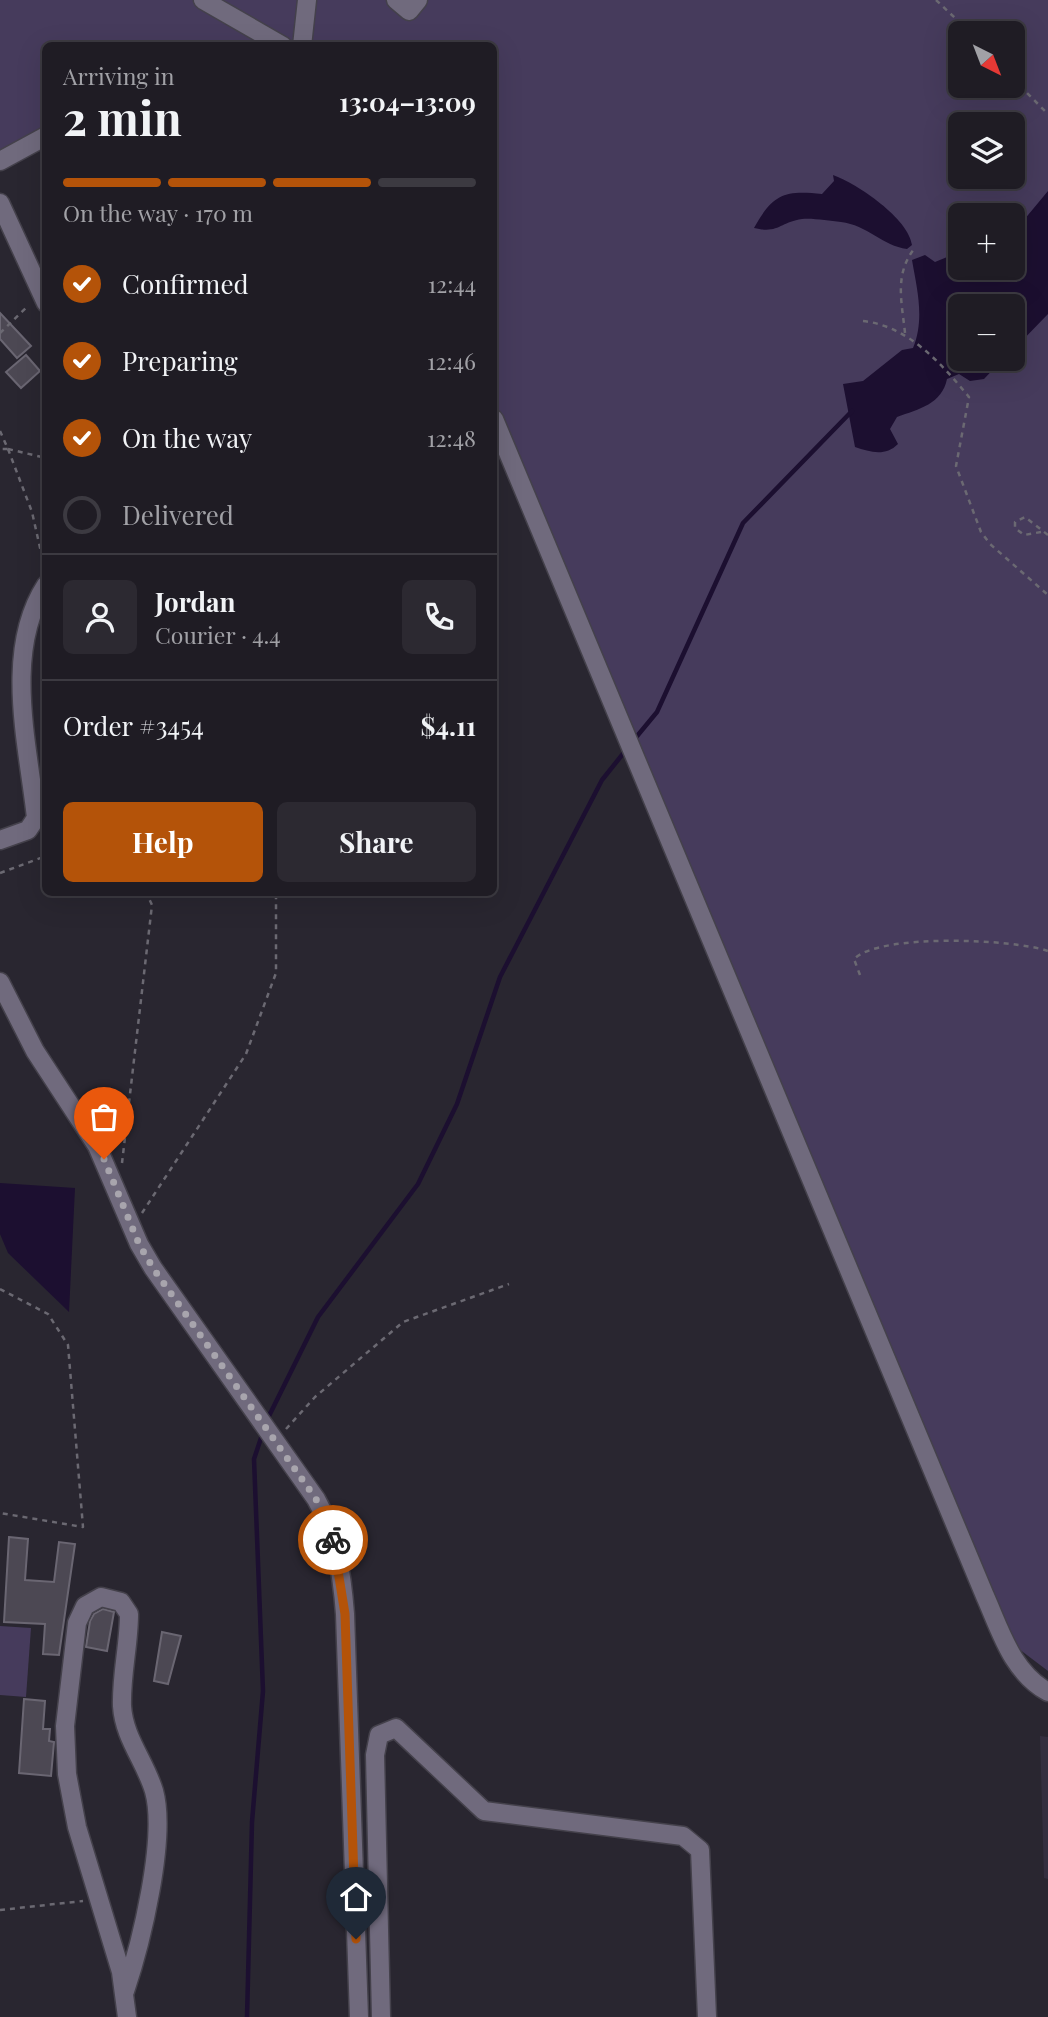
<!DOCTYPE html>
<meta charset="utf-8">
<style>
:root{--surface:#1f1c24;--page:#2c2931;--text:#f1f3f6;--muted:#a1a1a6;--line:#3c3a41;--accent:#b45309}
body{margin:0;font-family:"Playfair Display",serif;background:var(--page);color:var(--text);height:100vh;display:flex;flex-direction:column;font-size:26px;white-space:nowrap}
*{box-sizing:border-box;margin:0}
p{font-size:23px;color:var(--muted)}
.icon{flex:none;width:38px;height:38px;fill:none;stroke:currentColor;stroke-width:2;stroke-linecap:round;stroke-linejoin:round}
.map{position:relative;flex:1;overflow:hidden}
.sheet{position:absolute;left:42px;top:42px;width:455px;height:854px;display:flex;flex-direction:column;background:var(--surface);border-radius:10px;box-shadow:0 7px 28px #0002,0 0 0 2px var(--line)}
.sheet>*{flex:none}
.needle{width:46px;rotate:138deg}
.controls{position:absolute;left:948px;top:21px;display:grid;gap:14px}
.controls a{display:grid;place-items:center;width:77px;height:77px;border-radius:10px;background:var(--surface);box-shadow:0 7px 28px #0002,0 0 0 2px var(--line);font-size:35px}
.pin{position:absolute;display:grid;place-items:center;width:60px;height:60px;color:#fff;margin:-72px -30px;border-radius:50% 50% 50% 0;rotate:-45deg;box-shadow:0 0 7px #0007}
.pin .icon{rotate:45deg}
.courier{position:absolute;display:grid;place-items:center;width:70px;height:70px;margin:-35px;border:5px solid #b45309;border-radius:50%;background:#fff;color:#222;box-shadow:0 2px 9px #0007}
.overview em{font-style:normal;font-weight:700}
.overview div{display:flex;flex-direction:column-reverse}
.overview{display:flex;align-items:center;justify-content:space-between;height:119px;padding:0 21px}
h1{font-size:46px;font-weight:700;line-height:52px}
.bar{display:grid;grid-template-columns:repeat(4,1fr);gap:10px 7px;align-content:center;height:84px;padding:0 21px}
.bar i{height:9px;border-radius:5px;background:var(--line)}
.bar .current{background:var(--accent)}
.bar p{grid-column:span 4}
.line{display:flex;align-items:center;gap:18px;padding:0 21px;border-top:2px solid var(--line)}
.line div{flex:1}
.round{display:grid;place-items:center;flex:none;width:74px;height:74px;border-radius:10px;background:var(--page)}
ol{padding:0 21px;list-style:none}
li{display:flex;align-items:center;gap:21px;height:77px}
li p{margin-inline-start:auto}
li .icon{padding:7px;border-radius:50%;background:var(--accent);color:#fff;stroke-width:4}
li:last-child{color:var(--muted)}
li i{width:38px;height:38px;border:4px solid var(--line);border-radius:50%}
.cta{display:flex;gap:14px;margin-top:auto;padding:14px 21px}
.cta a{flex:1;height:80px;border-radius:10px;background:var(--accent);color:#fff;font-size:28px;font-weight:700;line-height:80px;text-align:center}
.cta a+a{background:var(--page);color:var(--text)}
.map>svg:first-child{display:block}
.built{fill:#342f3f}
.green{fill:#463b5c;fill-rule:evenodd}
.water{fill:#1c0f30}
.lines{fill:none;stroke-linecap:round;stroke-linejoin:round}
.stream{stroke:#1c0f30;stroke-width:4.5}
.building{fill:#4c4853;stroke:#6a6672;stroke-width:2}
.minor-casing{stroke:#44414b;stroke-width:21}
.path{stroke:#6b6972;stroke-width:2.5;stroke-dasharray:5 5;stroke-linecap:butt}
.minor{stroke:#706a7d;stroke-width:18}
.done{stroke:#a8a5ad;stroke-width:7;stroke-dasharray:0 12.6}
.route{stroke:#b45309;stroke-width:9}
</style>
<div class="map">
<svg width="1048" height="2017" viewBox="0 0 1048 2017">
<rect width="100%" height="100%" fill="#292630"/>
<polygon class="built" points="1040,1736 1048,1737 1048,1879 1044,1878"/>
<g class="green">
<path d="M 0,0 L 1048,0 L 1048,1671 L 1015,1646 L 494,410 L 494,46 L 46,46 L 45,131 L 0,154 ZM 961,33 L 1013,33 L 1013,86 L 961,86 ZM 961,124 L 1013,124 L 1013,177 L 961,177 ZM 961,215 L 1013,215 L 1013,268 L 961,268 ZM 961,306 L 1013,306 L 1013,359 L 961,359 Z"/>
<polygon points="0,1626 31,1628 26,1697 0,1695"/>
</g>
<g class="water">
<path d="M 833,175 C 858,184 909,219 912,245 L 907,249 C 883,246 867,225 841,222 C 829,221 814,218 802,219 C 780,222 779,234 754,228 C 773,194 784,190 822,194 L 834,181 Z"/>
<path d="M 1048,191 L 1048,314 L 1013,350 L 1013,306 L 961,306 L 961,359 L 1003,359 L 984,379 L 970,381 L 959,374 L 947,379 C 942,404 919,409 897,417 L 890,429 L 898,444 C 885,457 870,452 855,447 L 843,384 L 863,381 L 902,350 L 913,348 C 925,319 917,289 912,260 L 925,255 L 935,262 L 952,255 L 961,260 L 961,268 L 1013,268 L 1013,233 Z"/>
<polygon points="0,1183 75,1188 69,1312 8,1253 0,1234"/>
</g>
<g class="lines">
<g class="stream">
<polyline points="633,741 657,712 743,523 852,411"/>
<polyline points="267,1420 318,1317 418,1184 457,1104 500,977 602,780 626,750"/>
<polyline points="247,2017 252,1822 263,1691 254,1459 263,1432"/>
</g>
</g>
<g class="building">
<polygon points="0,313 31,346 17,358 0,339"/>
<polygon points="26,355 40,371 21,388 6,372"/>
<polygon points="9,1537 28,1539 25,1580 54,1582 59,1542 75,1544 59,1655 43,1654 45,1624 4,1622"/>
<polygon points="103,1609 114,1612 107,1651 86,1647 90,1621 94,1614"/>
<polygon points="162,1632 181,1636 168,1684 154,1681"/>
<polygon points="24,1699 45,1701 43,1729 50,1729 49,1741 54,1742 51,1776 19,1773"/>
</g>
<g class="lines">
<defs>
<g id="minor">
<polyline points="203,0 283,46"/>
<polyline points="396,0 409,11 418,0"/>
<polyline points="302,46 307,0"/>
<polyline points="0,161 46,136"/>
<polyline points="0,203 46,303"/>
<path d="M 494,419 L 985,1596 C 1001,1632 1012,1672 1048,1692"/>
<path d="M 0,840 L 28,830 L 36,818 C 28,744 3,651 46,585"/>
<path d="M 0,982 L 35,1051 L 97,1146 L 139,1244 L 153,1268 L 316,1499 C 336,1534 342,1574 345,1614 L 359,2017"/>
<path d="M 125,1991 C 141,1944 167,1838 154,1791 C 145,1761 124,1738 122,1706 C 121,1675 129,1645 129,1614 L 121,1602 L 101,1597 L 85,1606 L 77,1623 L 65,1726 L 67,1774 L 77,1827 L 121,1972 L 127,2017"/>
<polyline points="381,2017 375,1755 379,1735 396,1728 484,1811 683,1836 700,1850 707,2017"/>
</g>
</defs>
<use href="#minor" class="minor-casing"/>
<g class="path">
<polyline points="936,0 971,33"/>
<polyline points="1013,79 1048,114"/>
<path d="M 863,321 C 908,326 941,363 969,397 L 956,466 L 981,532 L 990,544 L 1048,595"/>
<polyline points="0,333 28,306"/>
<path d="M 905,333 C 902,303 894,275 914,249"/>
<polyline points="0,431 8,449 0,449"/>
<polyline points="8,449 32,512 45,570"/>
<polyline points="8,449 46,458"/>
<polyline points="1041,532 1024,535 1015,528 1015,522 1025,517 1048,535"/>
<polyline points="0,873 46,856"/>
<path d="M 860,975 L 854,959 C 880,933 1013,939 1048,951"/>
<polyline points="122,1163 152,905 146,892"/>
<polyline points="142,1213 246,1054 276,973 276,892"/>
<polyline points="0,1289 48,1314 68,1345 83,1527 0,1513"/>
<polyline points="286,1429 315,1397 403,1322 509,1284"/>
<polyline points="0,1910 83,1901"/>
</g>
<use href="#minor" class="minor"/>
</g>
<g class="lines">
<polyline class="done" points="104,1159 139,1244 153,1268 316,1499 333,1540"/>
<polyline class="route" points="333,1540 345,1614 356,1939"/>
</g>
</svg>
<div class="controls">
<a><svg class="needle" viewBox="-14 -14 28 28"><path d="M0-13l5 13h-10z" fill="#e53935"/><path d="M0 13l5-13h-10z" fill="#a1a1a6"/></svg></a>
<a><svg class="icon" aria-label="layers" viewBox="0 0 24 24"><path d="M12 4l9 5-9 5-9-5zM3 14l9 5 9-5"/></svg></a>
<a>+</a>
<a>−</a>
</div>
<div class="pin" style="left:104px;top:1159px;background:#ea580c"><svg class="icon" aria-label="bag" viewBox="0 0 24 24"><path d="M5 8h14l-1 12H6zM9 8a3 3 0 0 1 6 0"/></svg></div>
<div class="pin" style="left:356px;top:1939px;background:#1f2937"><svg class="icon" aria-label="home" viewBox="0 0 24 24"><path d="M3 11l9-7 9 7M6 9v11h12V9"/></svg></div>
<div class="courier" style="left:333px;top:1540px"><svg class="icon" aria-label="bike" viewBox="0 0 24 24"><circle cx="6" cy="16" r="4"/><circle cx="18" cy="16" r="4"/><path d="M6 16l4-8h5l3 8M10 8l3 8H6M13 5h3"/></svg></div>
<section class="sheet">
<div class="overview"><div><h1>2 min</h1><p>Arriving in</p></div><em>13:04–13:09</em></div>
<div class="bar"><i class="current"></i><i class="current"></i><i class="current"></i><i></i><p>On the way · 170 m</p></div>
<ol>
<li><svg class="icon" aria-label="check" viewBox="0 0 24 24"><path d="M5 12l5 5 9-10"/></svg>Confirmed<p>12:44</p></li>
<li><svg class="icon" aria-label="check" viewBox="0 0 24 24"><path d="M5 12l5 5 9-10"/></svg>Preparing<p>12:46</p></li>
<li><svg class="icon" aria-label="check" viewBox="0 0 24 24"><path d="M5 12l5 5 9-10"/></svg>On the way<p>12:48</p></li>
<li><i></i>Delivered</li>
</ol>
<div class="line" style="height:126px"><a class="round"><svg class="icon" aria-label="person" viewBox="0 0 24 24"><circle cx="12" cy="8" r="4"/><path d="M4 21q1-7 8-7t8 7"/></svg></a><div><b>Jordan</b><p>Courier · 4.4</p></div><a class="round"><svg class="icon" aria-label="phone" viewBox="0 0 24 24"><path d="M5 4h4l2 5-3 2q2 4 5 5l2-3 5 2v4C11 20 4 13 5 4z"/></svg></a></div>
<div class="line" style="height:91px"><div>Order #3454</div><b>$4.11</b></div>
<div class="cta"><a>Help</a><a>Share</a></div>
</section>
</div>
